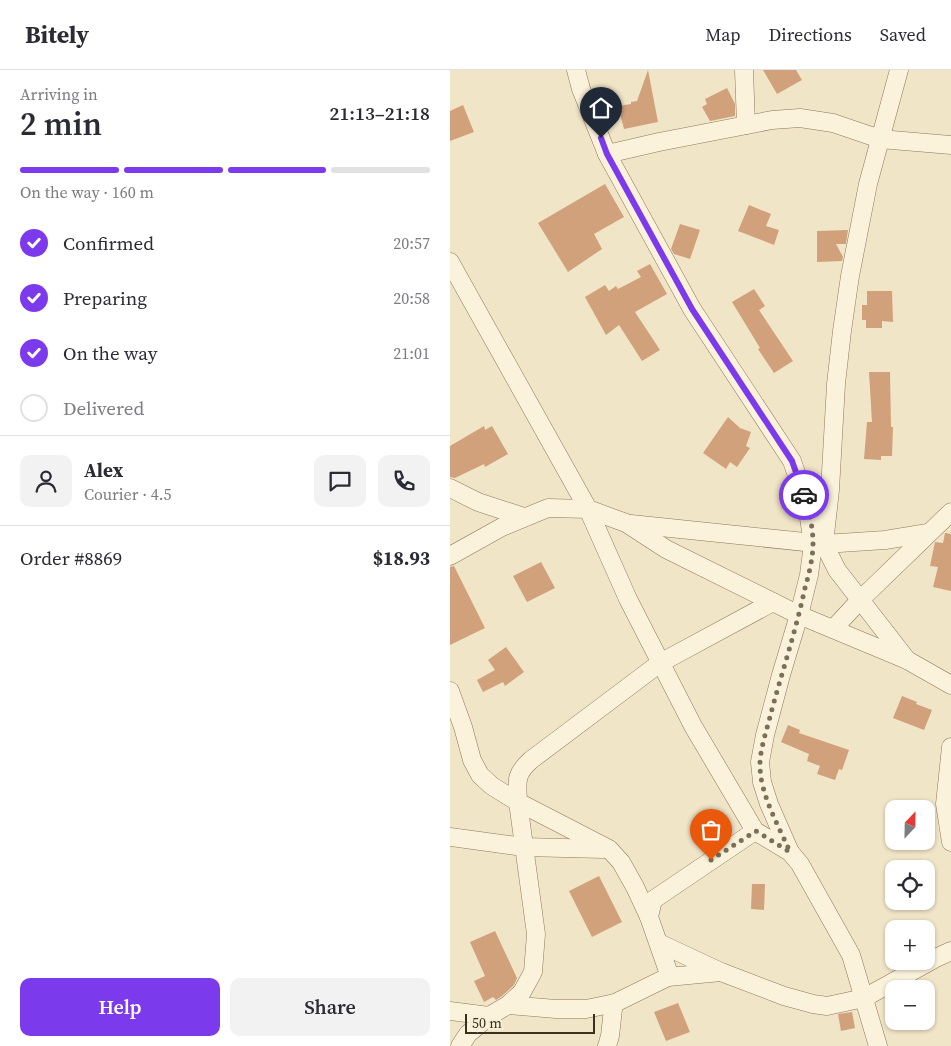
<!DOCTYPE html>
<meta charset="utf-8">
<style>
:root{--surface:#fff;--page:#f2f2f3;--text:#2b2b33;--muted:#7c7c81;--line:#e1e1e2;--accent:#7c3aed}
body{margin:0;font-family:"Source Serif 4",serif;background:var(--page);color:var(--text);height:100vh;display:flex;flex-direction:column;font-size:19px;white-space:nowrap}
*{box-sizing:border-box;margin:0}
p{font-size:16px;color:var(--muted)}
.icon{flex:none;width:28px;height:28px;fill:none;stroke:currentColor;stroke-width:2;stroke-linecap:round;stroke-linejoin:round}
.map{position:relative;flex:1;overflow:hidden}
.side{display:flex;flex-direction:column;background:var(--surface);width:450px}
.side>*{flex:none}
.needle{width:32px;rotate:22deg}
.fabs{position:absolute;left:435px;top:730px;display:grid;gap:10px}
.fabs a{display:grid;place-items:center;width:50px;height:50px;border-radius:10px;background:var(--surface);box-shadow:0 1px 4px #0004;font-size:25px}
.scale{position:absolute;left:15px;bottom:12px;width:130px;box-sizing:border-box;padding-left:5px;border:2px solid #3d2f1f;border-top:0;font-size:14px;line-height:18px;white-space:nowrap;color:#3d2f1f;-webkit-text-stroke:4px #f8efd7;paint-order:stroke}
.pin{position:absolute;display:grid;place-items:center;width:42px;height:42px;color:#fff;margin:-51px -21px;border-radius:50% 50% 50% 0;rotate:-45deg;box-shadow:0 0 5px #0007}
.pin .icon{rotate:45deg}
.courier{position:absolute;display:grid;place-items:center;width:50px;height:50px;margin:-25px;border:4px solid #7c3aed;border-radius:50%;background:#fff;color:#222;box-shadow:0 1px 6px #0007}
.summary em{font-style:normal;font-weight:600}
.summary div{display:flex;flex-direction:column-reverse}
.summary{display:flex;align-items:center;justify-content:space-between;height:85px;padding:0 20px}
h1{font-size:32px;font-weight:600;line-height:38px}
.bar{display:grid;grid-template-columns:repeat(4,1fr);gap:8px 5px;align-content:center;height:60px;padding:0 20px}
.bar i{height:6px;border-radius:4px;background:var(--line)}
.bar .current{background:var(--accent)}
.bar p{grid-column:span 4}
.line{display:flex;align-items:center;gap:12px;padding:0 20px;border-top:1px solid var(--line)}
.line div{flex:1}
.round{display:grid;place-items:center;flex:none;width:52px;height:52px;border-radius:10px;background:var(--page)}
ol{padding:0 20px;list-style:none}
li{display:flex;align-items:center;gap:15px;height:55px}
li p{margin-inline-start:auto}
li .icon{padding:5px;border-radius:50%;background:var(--accent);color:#fff;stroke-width:4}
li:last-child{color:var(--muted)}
li i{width:28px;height:28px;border:2px solid var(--line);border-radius:50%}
.action{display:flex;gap:10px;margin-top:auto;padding:10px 20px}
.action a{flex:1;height:58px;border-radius:10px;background:var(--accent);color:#fff;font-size:20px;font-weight:600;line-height:58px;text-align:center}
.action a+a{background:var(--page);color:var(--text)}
header{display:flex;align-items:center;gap:30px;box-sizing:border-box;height:70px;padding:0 25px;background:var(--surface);border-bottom:1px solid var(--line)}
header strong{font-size:24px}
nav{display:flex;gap:28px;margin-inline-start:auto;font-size:18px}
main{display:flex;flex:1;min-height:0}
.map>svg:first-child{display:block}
.building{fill:#d1a17b}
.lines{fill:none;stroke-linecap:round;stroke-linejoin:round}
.minor-casing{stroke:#8e775b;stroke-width:19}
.minor{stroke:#fbf2db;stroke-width:18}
.done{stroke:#7c6f5a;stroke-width:5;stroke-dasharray:0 9}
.route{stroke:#7c3aed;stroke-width:6}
</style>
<header>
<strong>Bitely</strong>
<nav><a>Map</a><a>Directions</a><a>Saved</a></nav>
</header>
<main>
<section class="side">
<div class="summary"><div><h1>2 min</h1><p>Arriving in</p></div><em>21:13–21:18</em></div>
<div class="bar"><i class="current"></i><i class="current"></i><i class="current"></i><i></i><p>On the way · 160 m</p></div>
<ol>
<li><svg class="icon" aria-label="check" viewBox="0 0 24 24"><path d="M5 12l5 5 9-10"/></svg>Confirmed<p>20:57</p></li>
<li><svg class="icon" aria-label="check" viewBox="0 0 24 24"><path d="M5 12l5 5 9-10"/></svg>Preparing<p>20:58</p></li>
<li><svg class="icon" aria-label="check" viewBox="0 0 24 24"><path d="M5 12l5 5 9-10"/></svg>On the way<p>21:01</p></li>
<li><i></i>Delivered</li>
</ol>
<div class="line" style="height:90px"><a class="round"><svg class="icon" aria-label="person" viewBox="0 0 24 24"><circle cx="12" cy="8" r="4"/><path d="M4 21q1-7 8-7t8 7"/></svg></a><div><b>Alex</b><p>Courier · 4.5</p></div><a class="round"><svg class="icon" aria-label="chat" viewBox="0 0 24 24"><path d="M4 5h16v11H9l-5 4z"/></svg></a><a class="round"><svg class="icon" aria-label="phone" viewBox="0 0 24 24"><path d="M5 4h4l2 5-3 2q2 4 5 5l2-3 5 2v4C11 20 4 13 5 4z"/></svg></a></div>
<div class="line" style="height:65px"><div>Order #8869</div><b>$18.93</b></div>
<div class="action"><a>Help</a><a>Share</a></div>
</section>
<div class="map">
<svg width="501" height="976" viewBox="0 0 501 976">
<rect width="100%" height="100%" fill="#f1e5c7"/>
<g class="building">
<polygon points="198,0 208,52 174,59 168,36 181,34 181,32 187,31"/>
<polygon points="313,0 346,0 352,10 327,24"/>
<polygon points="277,18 285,34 285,46 260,51 252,37 257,34 255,29"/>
<polygon points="13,35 24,62 0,71 0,41"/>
<polygon points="155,114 174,147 144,164 152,179 118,202 88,153"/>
<polygon points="299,135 321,144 316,156 329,160 324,175 288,161"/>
<polygon points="230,154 250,160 240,189 224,184 221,179"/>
<polygon points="398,160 396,174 386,174 393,187 392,191 367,192 367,161"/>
<polygon points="200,194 217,224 185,242 210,280 192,291 169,255 156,265 135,227 155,215 159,221 166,216 168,219 191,207 187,201"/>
<polygon points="304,219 315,236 309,240 343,291 324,303 308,279 310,278 282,232"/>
<polygon points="417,221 442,221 443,252 432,251 432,258 416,258 416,250 412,250 412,235 417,235"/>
<polygon points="419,302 440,302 441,357 443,357 442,386 431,386 431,390 414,389 417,352 422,352"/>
<polygon points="278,347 290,358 301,362 296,376 300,378 287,397 280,392 276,399 253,383"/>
<polygon points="34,356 35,360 42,356 58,384 35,397 34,394 5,408 0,407 0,376"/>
<polygon points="495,463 501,464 501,521 483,517 488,497 480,496 485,472 493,473"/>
<polygon points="91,492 105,518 77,532 63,506"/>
<polygon points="4,496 35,558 0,575 0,497"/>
<polygon points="56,577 74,602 55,616 53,612 33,622 27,610 45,600 38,590"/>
<polygon points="452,626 467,632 466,634 482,640 474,660 443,648"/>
<polygon points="338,655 350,660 349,663 399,680 392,700 389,699 385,710 367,704 370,696 357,691 359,684 331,672"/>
<polygon points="149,806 172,852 142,867 119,821"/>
<polygon points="302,814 315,814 314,840 301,839"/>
<polygon points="45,861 67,908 64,915 52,926 46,930 43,927 34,932 24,911 35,906 20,872"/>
<polygon points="228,933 240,962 216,971 204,942"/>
<polygon points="402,942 405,958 391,961 388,944"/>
</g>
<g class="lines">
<defs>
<g id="minor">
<polyline points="126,0 131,19 157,84 242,239 342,391 357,435 363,474 359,505 349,545 331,605 315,665 310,692 312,712 319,734 340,782"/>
<polyline points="294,0 296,55"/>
<polyline points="449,0 418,114 400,206 392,261 386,314 380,420 374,474 387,500 457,590"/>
<polyline points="157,84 209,72 322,50 350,48 383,53 430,69 501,75"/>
<polyline points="0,192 138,439 178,529 243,656 305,761 340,782 350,794 401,885 428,976"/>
<polyline points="0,418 28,432 74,447"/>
<polyline points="181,454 374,474 435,470 478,463"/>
<polyline points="0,486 52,457 98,438 138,439 176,453 216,479 349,545 457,590 501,615"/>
<polyline points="384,558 410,530 501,442"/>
<polyline points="0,621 13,657 22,690 30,705 42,716 68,732 159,779 171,792 185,817 199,847"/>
<polyline points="501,677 495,734 501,772"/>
<polyline points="0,767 74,777 153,779"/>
<polyline points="209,873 271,902 334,926 363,934 377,936 414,928 488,887 501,881"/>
<polyline points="218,907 271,902"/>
<polyline points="58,935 106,939 136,939 165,933"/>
<polyline points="0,941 39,946"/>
<path d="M 10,976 L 18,964 L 39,946 L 58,935 L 72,922 L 83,902 L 86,864 L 68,732 C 67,711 65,704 81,690 L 210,593 L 323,532"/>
<polyline points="157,976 160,966 163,939 165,933 218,907 219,904 199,847 203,830 305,761"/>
</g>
</defs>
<use href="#minor" class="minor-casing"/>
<use href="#minor" class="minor"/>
</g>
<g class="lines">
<path class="done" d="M 261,790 L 306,761 L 340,782 C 328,754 309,723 310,692 C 311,676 317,659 321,643 C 332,602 346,560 355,518 C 359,504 363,488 363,473 C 363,458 359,439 354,425"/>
<polyline class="route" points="151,68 157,84 242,239 342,391 354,425"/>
</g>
</svg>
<div class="fabs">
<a><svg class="needle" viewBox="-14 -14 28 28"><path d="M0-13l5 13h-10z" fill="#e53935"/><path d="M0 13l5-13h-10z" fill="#7c7c81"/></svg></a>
<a><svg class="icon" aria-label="locate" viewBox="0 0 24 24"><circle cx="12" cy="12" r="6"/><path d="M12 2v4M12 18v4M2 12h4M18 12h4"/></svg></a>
<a>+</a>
<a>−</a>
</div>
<div class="scale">50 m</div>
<div class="pin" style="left:261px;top:790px;background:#ea580c"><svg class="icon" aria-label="bag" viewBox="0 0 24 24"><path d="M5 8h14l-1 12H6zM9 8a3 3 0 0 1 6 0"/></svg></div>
<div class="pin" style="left:151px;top:68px;background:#1f2937"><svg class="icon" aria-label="home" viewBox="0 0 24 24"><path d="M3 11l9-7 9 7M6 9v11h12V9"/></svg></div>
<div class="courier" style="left:354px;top:425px"><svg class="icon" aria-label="car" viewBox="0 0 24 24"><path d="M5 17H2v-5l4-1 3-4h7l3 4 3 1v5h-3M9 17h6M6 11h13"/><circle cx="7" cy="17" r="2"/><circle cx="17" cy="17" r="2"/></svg></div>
</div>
</main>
